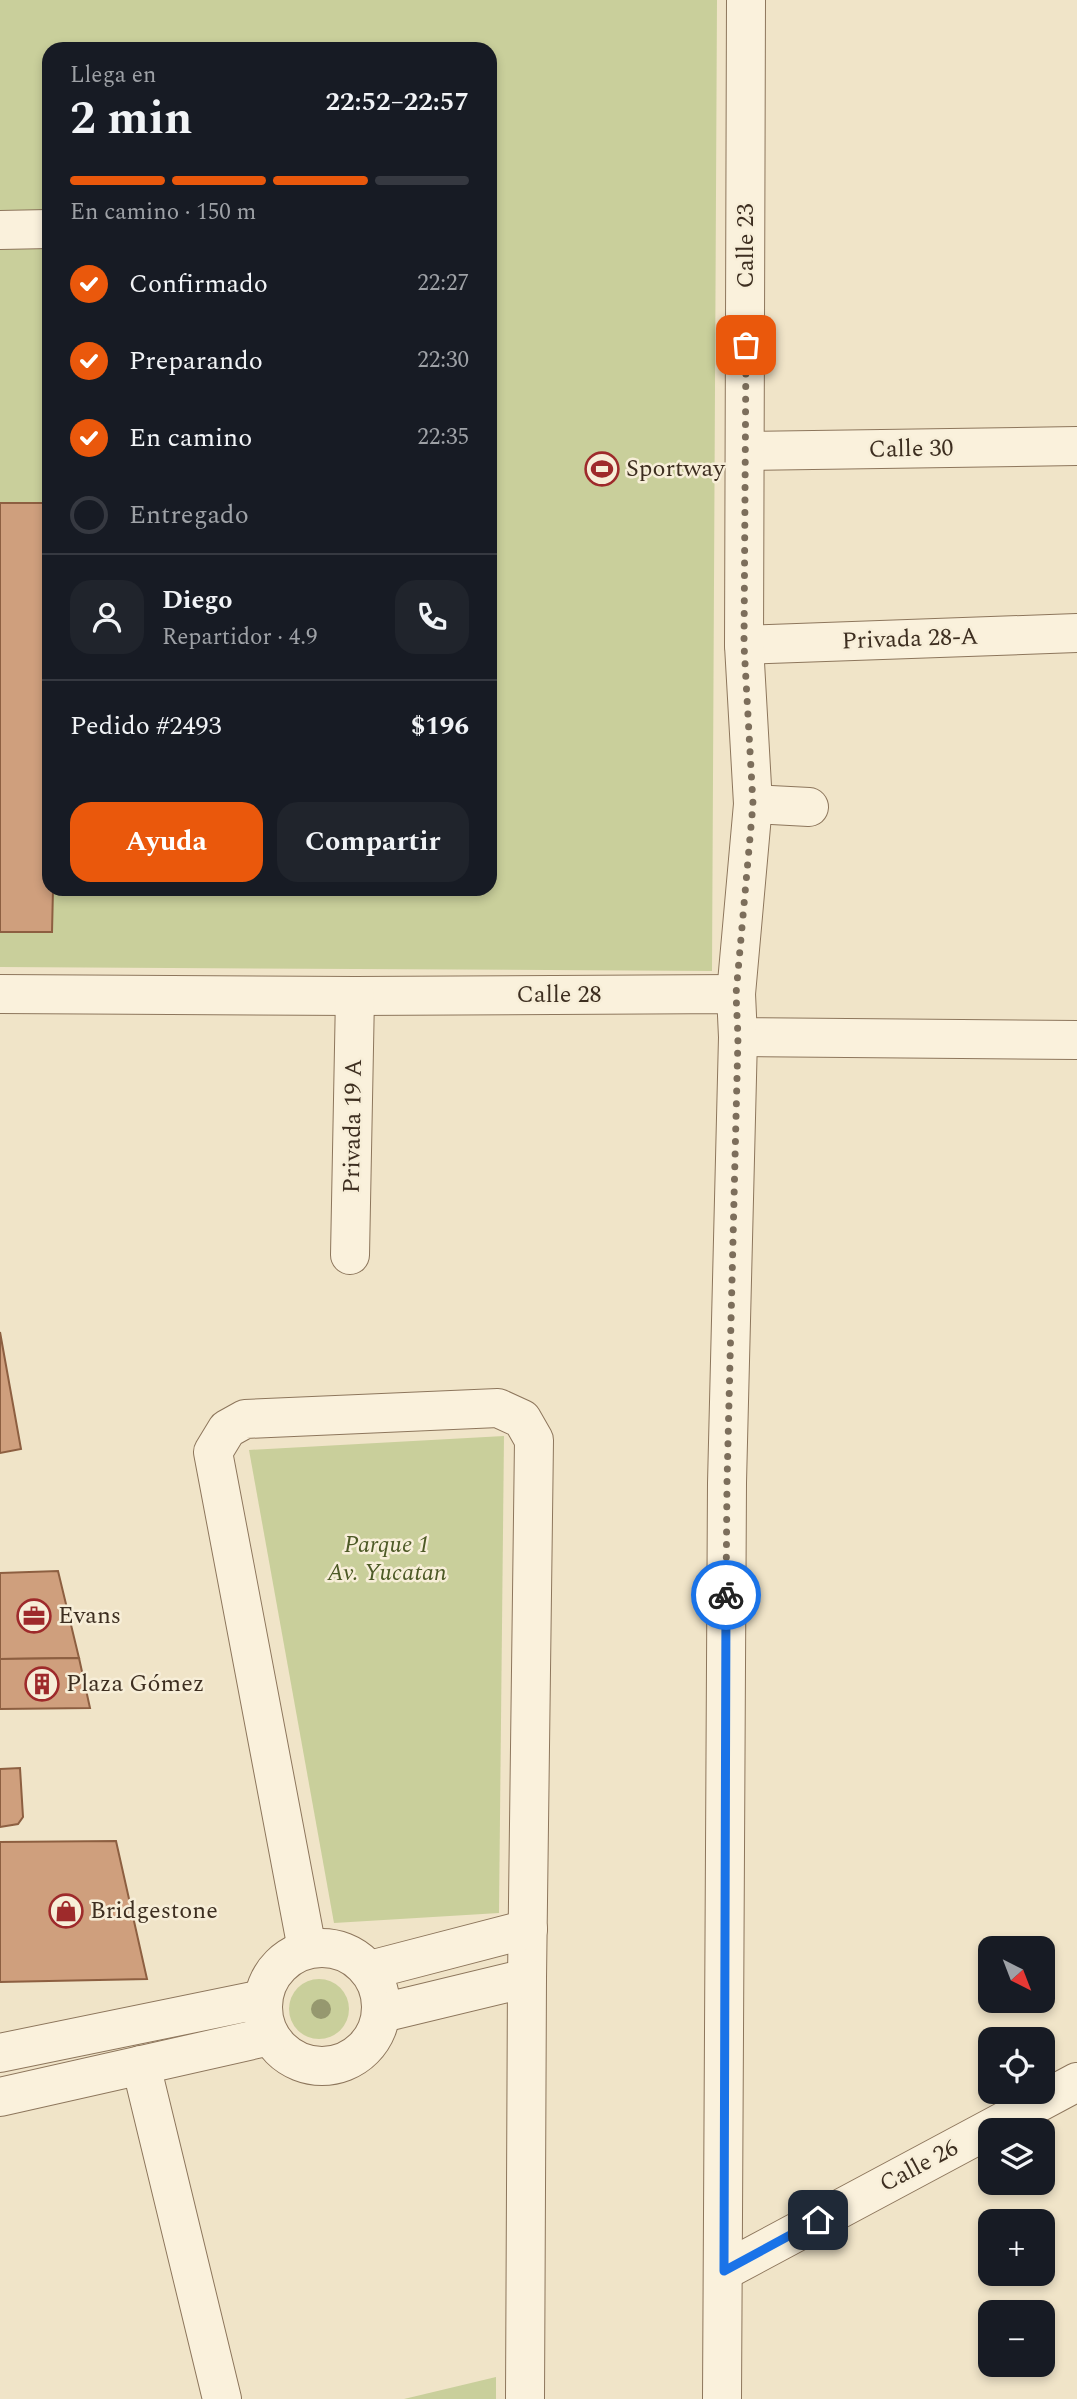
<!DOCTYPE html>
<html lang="es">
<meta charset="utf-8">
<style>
:root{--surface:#171b24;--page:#20242c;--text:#f1f3f6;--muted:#9ea1a6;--line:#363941;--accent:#ea580c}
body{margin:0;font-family:Spectral,serif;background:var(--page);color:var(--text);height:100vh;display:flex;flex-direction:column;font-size:26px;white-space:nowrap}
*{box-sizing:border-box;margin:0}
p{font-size:23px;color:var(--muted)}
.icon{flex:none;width:38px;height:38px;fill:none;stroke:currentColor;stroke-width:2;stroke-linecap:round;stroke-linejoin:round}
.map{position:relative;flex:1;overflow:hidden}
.panel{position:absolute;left:42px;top:42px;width:455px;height:854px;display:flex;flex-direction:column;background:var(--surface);border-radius:21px;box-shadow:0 4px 10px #0003}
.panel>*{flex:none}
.needle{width:46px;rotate:138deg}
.controls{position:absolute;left:978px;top:1936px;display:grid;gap:14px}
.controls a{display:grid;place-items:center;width:77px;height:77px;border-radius:14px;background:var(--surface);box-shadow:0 4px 10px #0003;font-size:35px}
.pin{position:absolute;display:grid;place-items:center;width:60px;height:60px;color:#fff;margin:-30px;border-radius:14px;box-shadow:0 4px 10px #0006}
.courier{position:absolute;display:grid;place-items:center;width:70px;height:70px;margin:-35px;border:5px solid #1a73e8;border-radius:50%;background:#fff;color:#222;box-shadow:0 2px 9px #0007}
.head em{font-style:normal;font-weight:700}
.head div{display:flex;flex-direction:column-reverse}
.head{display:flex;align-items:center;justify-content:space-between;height:119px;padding:0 28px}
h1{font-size:46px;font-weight:700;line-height:52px}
.bar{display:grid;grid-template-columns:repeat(4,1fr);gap:10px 7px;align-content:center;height:84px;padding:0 28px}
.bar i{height:9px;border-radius:5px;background:var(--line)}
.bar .on{background:var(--accent)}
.bar p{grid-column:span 4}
.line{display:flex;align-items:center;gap:18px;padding:0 28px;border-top:2px solid var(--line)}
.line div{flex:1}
.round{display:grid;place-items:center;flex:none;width:74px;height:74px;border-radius:21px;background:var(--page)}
ol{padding:0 28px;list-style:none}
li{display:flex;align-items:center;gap:21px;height:77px}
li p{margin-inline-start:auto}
li .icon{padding:7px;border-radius:50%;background:var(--accent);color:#fff;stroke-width:4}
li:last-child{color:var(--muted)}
li i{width:38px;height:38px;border:4px solid var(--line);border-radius:50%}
.primary-button{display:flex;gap:14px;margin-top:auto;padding:14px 28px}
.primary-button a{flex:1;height:80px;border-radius:21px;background:var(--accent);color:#fff;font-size:28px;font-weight:700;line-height:80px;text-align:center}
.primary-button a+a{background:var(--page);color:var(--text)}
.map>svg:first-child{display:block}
.green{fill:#c9cf9b;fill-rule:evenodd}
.building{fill:#cf9f7d;stroke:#8d5f41;stroke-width:2}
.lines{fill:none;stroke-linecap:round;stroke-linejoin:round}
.minor-casing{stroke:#8d765c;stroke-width:40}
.minor{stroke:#faf1dc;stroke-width:38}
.tree{fill:#96986f}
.done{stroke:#7c6e5b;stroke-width:7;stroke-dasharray:0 12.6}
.route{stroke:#1a73e8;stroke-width:9}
.labels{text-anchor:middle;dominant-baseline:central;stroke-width:5;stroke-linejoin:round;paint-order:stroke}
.street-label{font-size:24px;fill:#3d2e20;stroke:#f7eed8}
.poi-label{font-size:24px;fill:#3d2e20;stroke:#f7eed8;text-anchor:start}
.park-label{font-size:24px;font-style:italic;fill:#4d5a26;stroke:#f7eed8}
</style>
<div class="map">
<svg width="1077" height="2399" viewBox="0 0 1077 2399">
<rect width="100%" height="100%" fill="#f0e4c8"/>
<g class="green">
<path d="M 0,0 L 717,0 L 712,971 L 0,967 ZM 49,49 L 490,49 L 490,889 L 49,889 Z"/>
<polygon points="504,1436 499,1913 334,1923 249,1450"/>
<circle cx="319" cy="2009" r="30"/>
<polygon points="496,2377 496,2399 404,2399"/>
</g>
<g class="building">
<polygon points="0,503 49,503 49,889 53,889 52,932 0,932"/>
<polygon points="0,1332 21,1449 0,1453"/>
<polygon points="58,1571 79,1658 0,1659 0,1573"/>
<polygon points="79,1658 90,1708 0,1709 0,1659"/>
<polygon points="20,1768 23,1817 18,1824 0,1827 0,1769"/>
<polygon points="116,1841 147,1979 0,1982 0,1842"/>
</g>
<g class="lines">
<defs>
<g id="minor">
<polyline points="0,230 49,229"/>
<polyline points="745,451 1077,446"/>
<polyline points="744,645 1077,633"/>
<polyline points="753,804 809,807"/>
<polyline points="0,994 355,996 736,994 738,1037 1077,1040"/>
<polyline points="736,994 753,804 744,645 746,0"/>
<polyline points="350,1255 355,996"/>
<circle cx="322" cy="2007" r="59"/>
<polyline points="307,1949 213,1452 227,1429 245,1419 498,1408 522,1419 534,1440 527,1978 525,2399"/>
<polyline points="370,1970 528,1929"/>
<polyline points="382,2013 527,1978"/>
<polyline points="0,2053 263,1999"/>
<polyline points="141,2065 222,2399"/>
<polyline points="0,2097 270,2036"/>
<polyline points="724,2271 1077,2082"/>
<polyline points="722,2399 727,1483 738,1037"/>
</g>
</defs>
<use href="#minor" class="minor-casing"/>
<use href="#minor" class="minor"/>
</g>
<circle class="tree" cx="321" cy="2009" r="10"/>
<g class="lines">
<polyline class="done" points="726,1595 727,1483 738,1037 736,994 753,804 744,645 746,345"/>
<polyline class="route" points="726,1595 724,2271 818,2220"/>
</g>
<defs>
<symbol id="stadium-ring" viewBox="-11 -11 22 22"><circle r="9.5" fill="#f7eed8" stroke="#9e2a2b" stroke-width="1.5"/><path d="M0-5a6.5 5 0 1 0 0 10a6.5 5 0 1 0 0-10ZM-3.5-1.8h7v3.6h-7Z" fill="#9e2a2b"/></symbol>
<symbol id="office-ring" viewBox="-11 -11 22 22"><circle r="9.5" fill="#f7eed8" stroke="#9e2a2b" stroke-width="1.5"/><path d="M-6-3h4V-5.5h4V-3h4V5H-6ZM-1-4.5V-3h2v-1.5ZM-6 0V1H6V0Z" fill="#9e2a2b"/></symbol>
<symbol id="building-ring" viewBox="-11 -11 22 22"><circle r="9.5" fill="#f7eed8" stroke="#9e2a2b" stroke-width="1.5"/><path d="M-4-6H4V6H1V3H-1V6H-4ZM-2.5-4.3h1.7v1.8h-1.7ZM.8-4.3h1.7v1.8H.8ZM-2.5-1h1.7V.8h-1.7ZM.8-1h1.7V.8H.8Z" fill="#9e2a2b"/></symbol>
<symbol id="shop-ring" viewBox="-11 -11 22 22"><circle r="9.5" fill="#f7eed8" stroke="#9e2a2b" stroke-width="1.5"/><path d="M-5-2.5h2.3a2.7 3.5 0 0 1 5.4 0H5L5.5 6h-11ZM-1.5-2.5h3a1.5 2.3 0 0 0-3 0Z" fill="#9e2a2b"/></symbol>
</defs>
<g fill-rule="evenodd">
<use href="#stadium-ring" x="583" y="450" width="38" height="38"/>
<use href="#office-ring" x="15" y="1597" width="38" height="38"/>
<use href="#building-ring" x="23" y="1665" width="38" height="38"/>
<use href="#shop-ring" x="47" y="1892" width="38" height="38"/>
</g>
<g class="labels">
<g class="street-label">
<text transform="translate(746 246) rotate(-90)">Calle 23</text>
<text transform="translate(911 449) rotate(-1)">Calle 30</text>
<text transform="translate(910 639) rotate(-2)">Privada 28-A</text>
<text x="559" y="995">Calle 28</text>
<text transform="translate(353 1126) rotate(-89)">Privada 19 A</text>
<text transform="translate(919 2166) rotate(-28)">Calle 26</text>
</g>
<g class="poi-label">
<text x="626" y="469">Sportway</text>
<text x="58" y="1616">Evans</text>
<text x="66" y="1684">Plaza Gómez</text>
<text x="90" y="1911">Bridgestone</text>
</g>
<g class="park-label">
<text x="387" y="1545">Parque 1<tspan x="387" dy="28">Av. Yucatan</tspan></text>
</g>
</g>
</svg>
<div class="controls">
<a><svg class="needle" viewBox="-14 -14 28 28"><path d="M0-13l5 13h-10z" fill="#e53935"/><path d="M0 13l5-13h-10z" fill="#9ea1a6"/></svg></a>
<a><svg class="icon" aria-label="locate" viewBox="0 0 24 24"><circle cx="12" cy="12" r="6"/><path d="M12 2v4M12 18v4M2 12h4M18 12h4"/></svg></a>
<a><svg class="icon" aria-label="layers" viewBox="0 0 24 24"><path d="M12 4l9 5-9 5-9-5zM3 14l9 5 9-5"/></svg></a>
<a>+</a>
<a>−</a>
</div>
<div class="pin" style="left:746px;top:345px;background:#ea580c"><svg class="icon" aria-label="bag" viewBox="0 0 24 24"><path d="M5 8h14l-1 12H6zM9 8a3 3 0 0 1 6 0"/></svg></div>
<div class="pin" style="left:818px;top:2220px;background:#1f2937"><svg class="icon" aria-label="home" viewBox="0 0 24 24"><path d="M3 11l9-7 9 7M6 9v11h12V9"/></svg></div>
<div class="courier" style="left:726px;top:1595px"><svg class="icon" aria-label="bike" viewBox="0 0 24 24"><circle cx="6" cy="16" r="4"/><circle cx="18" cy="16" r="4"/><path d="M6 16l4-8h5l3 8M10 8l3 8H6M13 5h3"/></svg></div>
<section class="panel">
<div class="head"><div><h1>2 min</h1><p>Llega en</p></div><em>22:52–22:57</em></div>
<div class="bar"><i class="on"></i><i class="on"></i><i class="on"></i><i></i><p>En camino · 150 m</p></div>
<ol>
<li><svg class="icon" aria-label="check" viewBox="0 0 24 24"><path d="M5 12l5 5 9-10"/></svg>Confirmado<p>22:27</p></li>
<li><svg class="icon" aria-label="check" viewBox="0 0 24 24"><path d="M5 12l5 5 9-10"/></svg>Preparando<p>22:30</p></li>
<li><svg class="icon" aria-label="check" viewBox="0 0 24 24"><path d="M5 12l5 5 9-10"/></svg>En camino<p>22:35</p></li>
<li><i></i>Entregado</li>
</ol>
<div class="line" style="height:126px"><a class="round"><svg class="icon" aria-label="person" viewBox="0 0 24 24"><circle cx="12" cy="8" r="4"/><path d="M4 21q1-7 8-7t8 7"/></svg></a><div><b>Diego</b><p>Repartidor · 4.9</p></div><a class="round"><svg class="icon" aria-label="phone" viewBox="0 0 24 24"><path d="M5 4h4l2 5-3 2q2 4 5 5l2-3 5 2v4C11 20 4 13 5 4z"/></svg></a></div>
<div class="line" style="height:91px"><div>Pedido #2493</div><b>$196</b></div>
<div class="primary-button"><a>Ayuda</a><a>Compartir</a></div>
</section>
</div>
